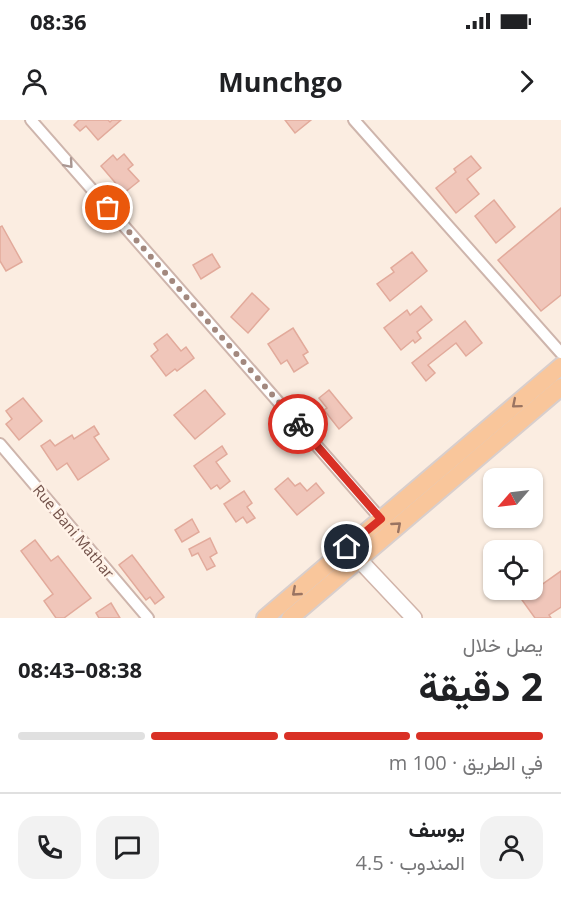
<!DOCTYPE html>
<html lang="ar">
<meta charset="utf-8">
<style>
:root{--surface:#fff;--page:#f2f2f2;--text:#202124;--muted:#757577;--line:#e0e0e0;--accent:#d93025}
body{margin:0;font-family:"Open Sans",Vazirmatn,sans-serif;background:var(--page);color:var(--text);direction:rtl;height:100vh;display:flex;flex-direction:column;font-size:22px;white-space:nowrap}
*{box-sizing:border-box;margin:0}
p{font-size:20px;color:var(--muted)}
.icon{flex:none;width:33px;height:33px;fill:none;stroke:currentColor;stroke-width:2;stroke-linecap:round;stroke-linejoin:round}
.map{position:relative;height:498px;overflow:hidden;direction:ltr}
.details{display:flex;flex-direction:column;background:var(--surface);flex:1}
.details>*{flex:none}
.needle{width:39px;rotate:242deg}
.fabs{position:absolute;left:483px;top:348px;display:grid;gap:12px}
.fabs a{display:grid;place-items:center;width:60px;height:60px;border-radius:12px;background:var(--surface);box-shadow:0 2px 4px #0004;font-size:30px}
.pin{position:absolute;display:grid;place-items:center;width:51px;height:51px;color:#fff;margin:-26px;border:3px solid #fff;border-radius:50%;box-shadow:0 2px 6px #0007}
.courier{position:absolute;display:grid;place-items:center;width:60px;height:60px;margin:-30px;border:4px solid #d93025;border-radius:50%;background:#fff;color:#222;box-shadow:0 2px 8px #0007}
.overview em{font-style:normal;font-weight:700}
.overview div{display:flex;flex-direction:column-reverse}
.overview{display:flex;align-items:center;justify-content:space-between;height:102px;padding:0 18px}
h1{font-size:39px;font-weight:700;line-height:45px}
.bar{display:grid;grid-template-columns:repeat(4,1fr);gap:9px 6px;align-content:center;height:72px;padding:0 18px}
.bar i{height:8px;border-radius:4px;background:var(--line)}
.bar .current{background:var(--accent)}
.bar p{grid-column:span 4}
.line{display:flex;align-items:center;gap:15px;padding:0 18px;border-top:2px solid var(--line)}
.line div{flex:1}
.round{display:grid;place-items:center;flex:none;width:63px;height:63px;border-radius:18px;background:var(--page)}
.status{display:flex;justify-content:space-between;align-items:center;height:42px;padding:0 30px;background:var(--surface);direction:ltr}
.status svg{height:16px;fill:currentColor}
header{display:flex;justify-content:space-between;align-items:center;height:78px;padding:0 18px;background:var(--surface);font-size:27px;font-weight:700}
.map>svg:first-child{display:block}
.building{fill:#f0c6ba;stroke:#e2aa9b;stroke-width:1.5}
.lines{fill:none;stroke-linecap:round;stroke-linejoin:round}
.street-casing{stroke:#ceb5ac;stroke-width:14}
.secondary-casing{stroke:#d1b4a9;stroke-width:18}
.primary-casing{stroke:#d8cecc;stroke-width:20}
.street{stroke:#fff;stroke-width:10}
.secondary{stroke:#fff;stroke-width:15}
.primary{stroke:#f9c69b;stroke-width:16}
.oneway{stroke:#aa9792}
.oneway2{stroke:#9a7462}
.done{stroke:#a2887e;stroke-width:6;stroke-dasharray:0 10.8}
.route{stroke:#d93025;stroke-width:8}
.labels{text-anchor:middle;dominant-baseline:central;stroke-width:5;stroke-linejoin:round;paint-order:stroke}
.street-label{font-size:15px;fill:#725149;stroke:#fff2e7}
</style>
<div class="status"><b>08:36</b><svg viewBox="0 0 49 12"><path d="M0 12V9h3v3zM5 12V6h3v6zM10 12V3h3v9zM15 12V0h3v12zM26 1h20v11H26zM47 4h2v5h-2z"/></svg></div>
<header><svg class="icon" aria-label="forward" viewBox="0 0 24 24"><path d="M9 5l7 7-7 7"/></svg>Munchgo<svg class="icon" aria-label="person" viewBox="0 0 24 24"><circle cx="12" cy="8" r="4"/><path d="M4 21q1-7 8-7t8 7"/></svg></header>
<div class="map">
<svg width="561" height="498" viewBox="0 0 561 498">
<rect width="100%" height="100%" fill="#fbede1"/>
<g class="building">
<polygon points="79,0 108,0 110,2 112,0 121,0 98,20 86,6 80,11 74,5"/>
<polygon points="285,0 311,0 295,13"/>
<polygon points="124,34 133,45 128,49 139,61 124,73 101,46 113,35 117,40"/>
<polygon points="471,36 481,48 467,59 479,74 456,93 436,68 456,52 454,49"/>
<polygon points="494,80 515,107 496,123 475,96"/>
<polygon points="561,88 561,175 541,191 498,140"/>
<polygon points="2,106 22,142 6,151 0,141 0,107"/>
<polygon points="412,132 427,151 390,181 377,164 394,152 391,148"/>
<polygon points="212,134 220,147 201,159 193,145"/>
<polygon points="252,173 269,189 248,213 231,197"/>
<polygon points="421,186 432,200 417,212 421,218 415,223 413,220 401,230 384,208 407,190 410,195"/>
<polygon points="465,201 482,223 466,236 456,223 428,245 435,253 426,261 412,243"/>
<polygon points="293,208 308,232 303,235 308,243 294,252 287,240 281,244 268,224"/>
<polygon points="167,214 181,231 186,227 194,238 177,251 175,249 166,256 151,236 158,230 154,224"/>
<polygon points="205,270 225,294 195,319 174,295"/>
<polygon points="329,270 352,298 339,309 324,290 327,288 319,278"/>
<polygon points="23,278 42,301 19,320 6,304 12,299 6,291"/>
<polygon points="94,306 99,314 94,317 109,339 78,360 67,343 57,350 41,326 50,320 55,326 72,315 74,319"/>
<polygon points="222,326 227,334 216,342 230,361 220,369 217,365 211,369 194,346"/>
<polygon points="288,358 295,366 300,363 307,371 316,363 324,373 297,395 275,369"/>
<polygon points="244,371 252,383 247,387 255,398 247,403 243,397 236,402 224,384"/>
<polygon points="192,399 199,412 182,422 175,410"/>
<polygon points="210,418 217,433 210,437 215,446 207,450 198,433 192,436 189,429"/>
<polygon points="35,420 51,441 58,436 91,478 64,498 56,498 44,481 53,474 21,431"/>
<polygon points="132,435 164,477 155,484 150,477 146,480 119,445"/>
<polygon points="561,451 561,487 549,495 551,498 535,498 517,473 523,470 527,475"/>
<polygon points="111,483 120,498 99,498 96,493"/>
</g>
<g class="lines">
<defs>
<g id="street">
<polyline points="31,0 381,399"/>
<polyline points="354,0 561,233"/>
<polyline points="0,324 148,498"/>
</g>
<polyline id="secondary" points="350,430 414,498"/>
<g id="primary">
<polyline points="265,498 561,246"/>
<polyline points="290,498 561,267"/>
</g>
</defs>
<use href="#street" class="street-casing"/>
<use href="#secondary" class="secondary-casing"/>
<use href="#primary" class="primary-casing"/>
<use href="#street" class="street"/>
<use href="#secondary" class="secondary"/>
<use href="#primary" class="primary"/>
</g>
<defs><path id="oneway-chevron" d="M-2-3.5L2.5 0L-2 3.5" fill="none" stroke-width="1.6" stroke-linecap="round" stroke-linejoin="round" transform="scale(1.5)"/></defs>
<use class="oneway" href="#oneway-chevron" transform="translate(69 44) rotate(49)"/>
<g class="oneway2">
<use href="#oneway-chevron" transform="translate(516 284) rotate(140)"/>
<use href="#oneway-chevron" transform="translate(397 406) rotate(-41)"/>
<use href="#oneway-chevron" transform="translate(296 472) rotate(139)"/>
</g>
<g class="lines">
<polyline class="done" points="108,88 298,304"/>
<polyline class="route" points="298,304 381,399 347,427"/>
</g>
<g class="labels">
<g class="street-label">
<text transform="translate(74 411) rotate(50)">Rue Bani Mathar</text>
</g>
</g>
</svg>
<div class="fabs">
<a><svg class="needle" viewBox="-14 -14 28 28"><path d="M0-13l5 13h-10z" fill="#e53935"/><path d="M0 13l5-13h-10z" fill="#757577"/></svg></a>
<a><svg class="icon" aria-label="locate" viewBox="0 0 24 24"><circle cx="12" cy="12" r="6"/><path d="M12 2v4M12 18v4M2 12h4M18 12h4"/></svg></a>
</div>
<div class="pin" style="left:108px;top:88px;background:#ea580c"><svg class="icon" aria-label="bag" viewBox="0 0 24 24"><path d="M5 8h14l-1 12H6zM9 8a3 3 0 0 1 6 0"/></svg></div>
<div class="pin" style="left:347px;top:427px;background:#1f2937"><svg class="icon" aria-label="home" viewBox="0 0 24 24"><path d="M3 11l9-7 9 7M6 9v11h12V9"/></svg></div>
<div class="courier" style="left:298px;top:304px"><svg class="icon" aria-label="bike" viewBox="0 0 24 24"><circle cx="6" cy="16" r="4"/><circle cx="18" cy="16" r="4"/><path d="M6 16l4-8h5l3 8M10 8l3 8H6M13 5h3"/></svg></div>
</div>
<section class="details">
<div class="overview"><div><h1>2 دقيقة</h1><p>يصل خلال</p></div><em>08:38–08:43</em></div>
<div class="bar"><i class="current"></i><i class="current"></i><i class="current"></i><i></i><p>في الطريق · 100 m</p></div>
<div class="line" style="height:108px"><a class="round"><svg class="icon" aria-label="person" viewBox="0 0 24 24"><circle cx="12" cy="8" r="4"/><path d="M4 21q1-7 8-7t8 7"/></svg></a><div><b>يوسف</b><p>المندوب · 4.5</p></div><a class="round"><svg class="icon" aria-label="chat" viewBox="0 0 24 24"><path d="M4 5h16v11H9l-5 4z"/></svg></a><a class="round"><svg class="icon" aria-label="phone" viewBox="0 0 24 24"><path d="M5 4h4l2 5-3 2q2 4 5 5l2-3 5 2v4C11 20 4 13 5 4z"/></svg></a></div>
</section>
